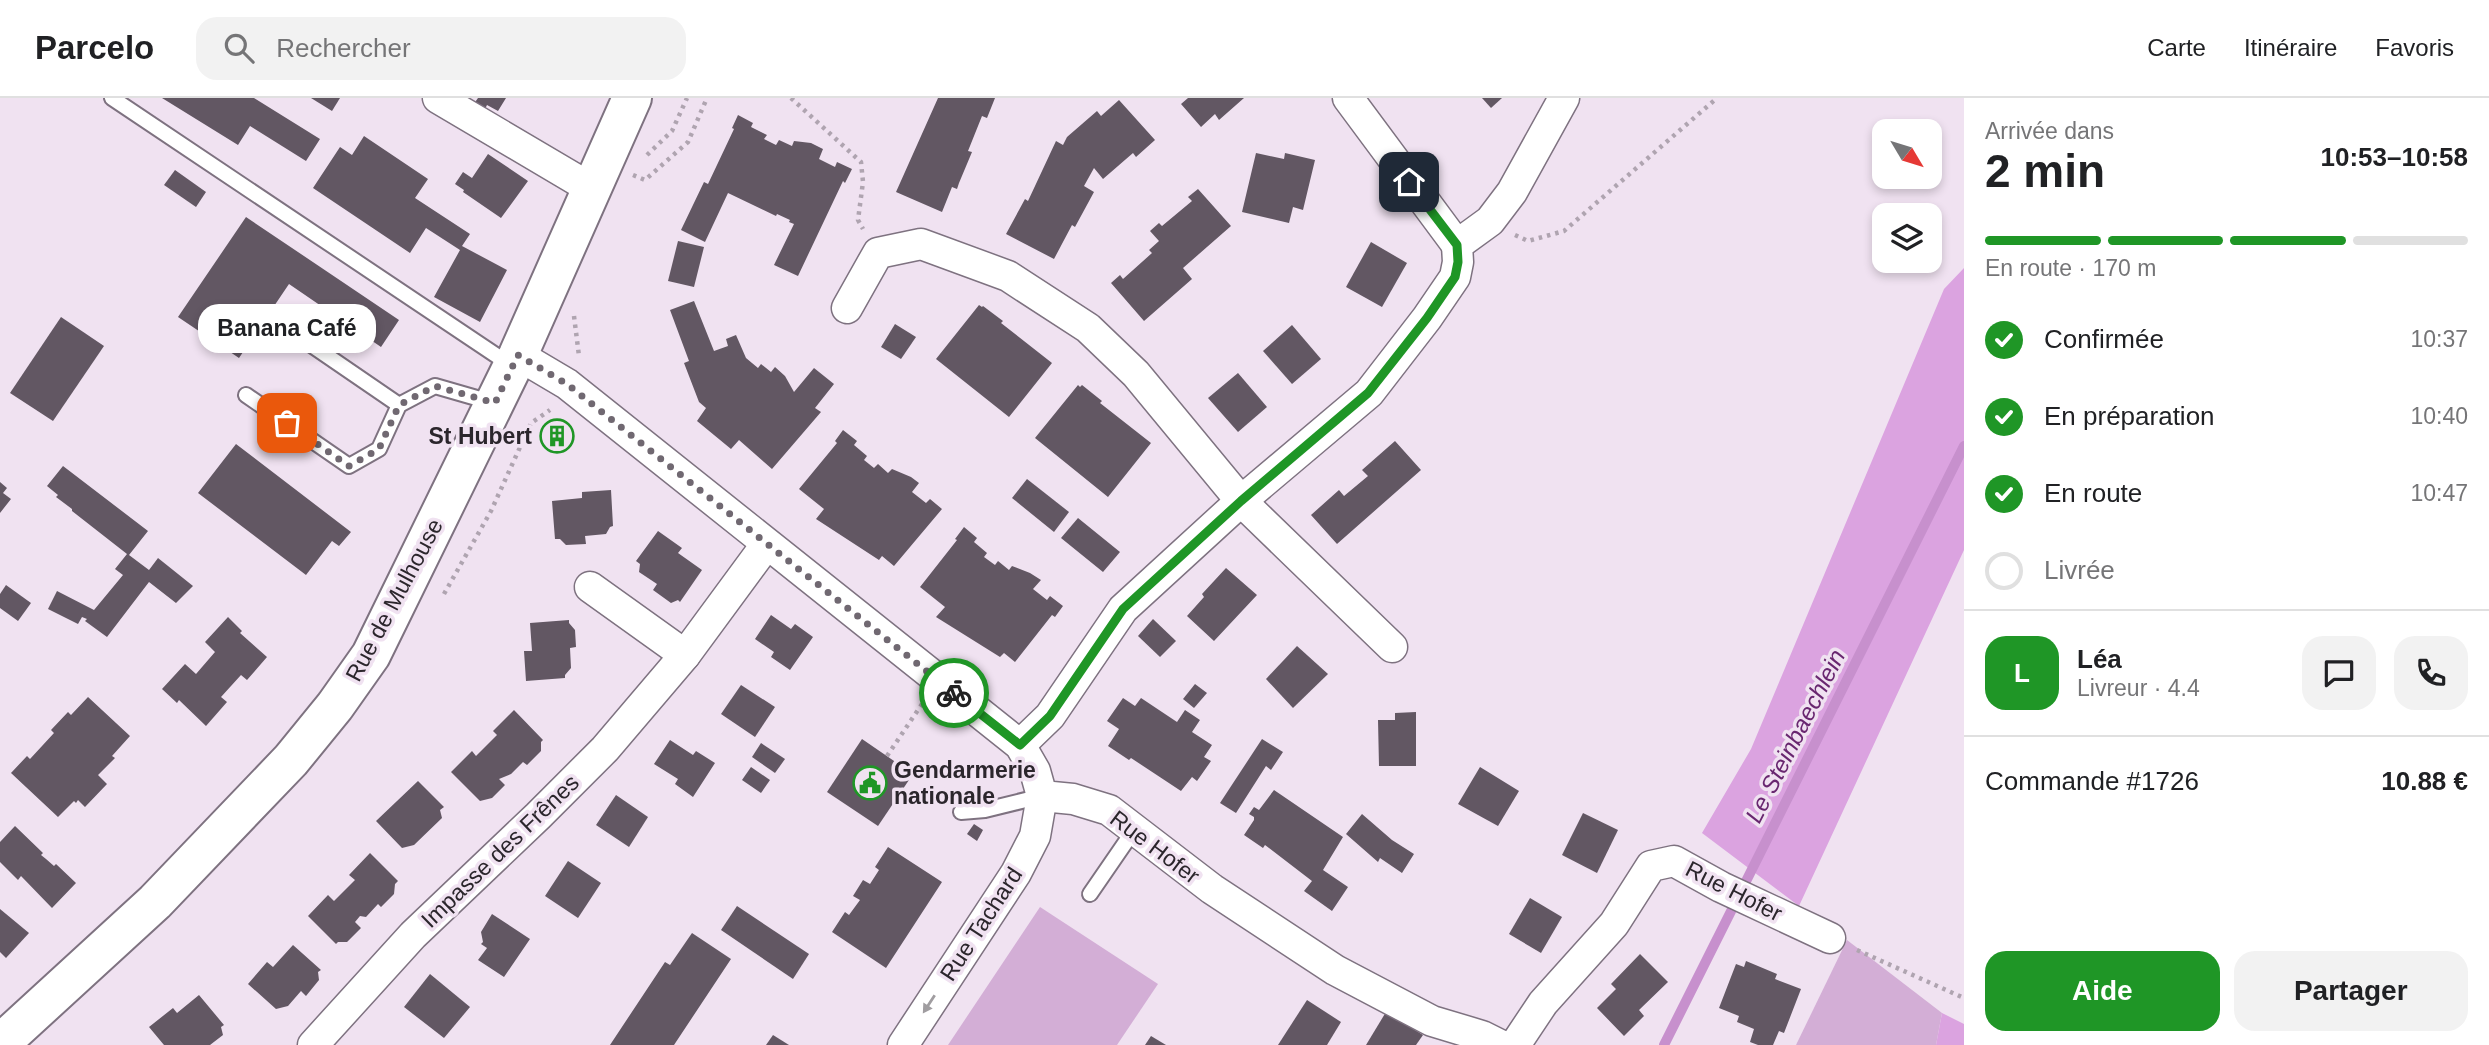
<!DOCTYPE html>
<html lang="fr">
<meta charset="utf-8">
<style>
:root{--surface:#fff;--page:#f2f2f2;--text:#202124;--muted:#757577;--line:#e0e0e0;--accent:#1f9626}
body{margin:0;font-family:Helvetica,sans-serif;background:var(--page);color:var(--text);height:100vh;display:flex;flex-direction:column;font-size:26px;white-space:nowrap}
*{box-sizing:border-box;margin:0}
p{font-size:23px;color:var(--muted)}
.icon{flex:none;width:38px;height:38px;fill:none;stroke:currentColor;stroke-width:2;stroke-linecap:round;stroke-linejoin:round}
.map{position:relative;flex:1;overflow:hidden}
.details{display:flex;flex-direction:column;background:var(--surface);width:525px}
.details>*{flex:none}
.needle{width:46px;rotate:128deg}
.tools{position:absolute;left:1872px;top:21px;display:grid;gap:14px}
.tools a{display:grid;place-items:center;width:70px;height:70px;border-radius:14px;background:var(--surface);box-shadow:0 4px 10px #0003;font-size:35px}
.pin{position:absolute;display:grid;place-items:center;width:60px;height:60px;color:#fff;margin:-30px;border-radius:14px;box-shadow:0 4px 10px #0006}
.courier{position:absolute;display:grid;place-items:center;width:70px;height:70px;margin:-35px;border:5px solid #1f9626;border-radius:50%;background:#fff;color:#222;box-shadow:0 2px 9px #0007}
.bubble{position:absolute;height:49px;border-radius:21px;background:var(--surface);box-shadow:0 4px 10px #0003;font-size:23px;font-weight:700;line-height:49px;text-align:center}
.summary em{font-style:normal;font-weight:700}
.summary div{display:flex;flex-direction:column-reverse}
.summary{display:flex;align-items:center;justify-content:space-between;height:119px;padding:0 21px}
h1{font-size:46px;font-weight:700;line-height:52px}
.bar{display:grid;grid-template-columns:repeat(4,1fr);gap:10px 7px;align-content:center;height:84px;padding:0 21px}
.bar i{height:9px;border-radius:5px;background:var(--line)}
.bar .on{background:var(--accent)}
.bar p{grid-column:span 4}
.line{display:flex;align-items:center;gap:18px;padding:0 21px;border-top:2px solid var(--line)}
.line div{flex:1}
.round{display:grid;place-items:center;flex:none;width:74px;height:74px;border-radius:21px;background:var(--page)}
ol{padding:0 21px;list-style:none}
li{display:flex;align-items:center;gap:21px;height:77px}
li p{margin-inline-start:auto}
li .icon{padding:7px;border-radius:50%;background:var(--accent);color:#fff;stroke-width:4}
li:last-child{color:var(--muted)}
li i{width:38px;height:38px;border:4px solid var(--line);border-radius:50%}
.cta{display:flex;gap:14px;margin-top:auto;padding:14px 21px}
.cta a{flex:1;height:80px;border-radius:21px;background:var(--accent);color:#fff;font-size:28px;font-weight:700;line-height:80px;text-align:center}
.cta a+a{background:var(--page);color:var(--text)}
header{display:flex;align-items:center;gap:42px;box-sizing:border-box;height:98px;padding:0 35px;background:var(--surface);border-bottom:2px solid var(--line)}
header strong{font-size:33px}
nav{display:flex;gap:38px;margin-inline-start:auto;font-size:24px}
.search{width:490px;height:63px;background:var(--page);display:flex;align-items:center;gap:18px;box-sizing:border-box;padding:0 24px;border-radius:21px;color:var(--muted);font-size:26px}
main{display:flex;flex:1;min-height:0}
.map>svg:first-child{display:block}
.green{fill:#d3aed6}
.forest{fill:#dba3e0}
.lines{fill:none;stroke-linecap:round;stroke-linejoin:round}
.stream{stroke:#c790cd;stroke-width:10}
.building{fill:#625763}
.service-casing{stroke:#7e7280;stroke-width:18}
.minor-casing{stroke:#7e7280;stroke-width:33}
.secondary-casing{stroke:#7e7280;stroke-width:42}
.path{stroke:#afa4b0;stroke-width:4.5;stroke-dasharray:3.5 5;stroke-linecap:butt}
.service{stroke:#fff;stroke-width:14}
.minor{stroke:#fff;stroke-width:30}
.secondary{stroke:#fff;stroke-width:38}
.oneway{fill:#a09da0}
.done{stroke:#706871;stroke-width:7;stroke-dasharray:0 12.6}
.route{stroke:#1f9626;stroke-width:9}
.labels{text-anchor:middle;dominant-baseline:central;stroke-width:7;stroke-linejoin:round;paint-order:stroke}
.poi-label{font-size:23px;font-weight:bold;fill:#2b262c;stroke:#f0e2f1;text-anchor:end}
.street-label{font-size:23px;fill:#2b262c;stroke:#f0e2f1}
.water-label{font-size:24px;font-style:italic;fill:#692770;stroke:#f0e2f1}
</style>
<header>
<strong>Parcelo</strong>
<div class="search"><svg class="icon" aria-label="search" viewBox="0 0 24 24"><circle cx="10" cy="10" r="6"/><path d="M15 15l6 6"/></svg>Rechercher</div>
<nav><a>Carte</a><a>Itinéraire</a><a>Favoris</a></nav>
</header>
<main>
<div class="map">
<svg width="1964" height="947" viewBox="0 0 1964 947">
<rect width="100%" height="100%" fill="#f0e2f1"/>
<g class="green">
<polygon points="1040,809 1158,886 1117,947 948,947"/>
<polygon points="1847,842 1942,915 1936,947 1796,947"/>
</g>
<g class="forest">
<polygon points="1964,170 1964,452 1799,808 1702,735 1751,651 1944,191"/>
<polygon points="1942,915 1964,926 1964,947 1936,947"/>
</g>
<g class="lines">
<polyline class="stream" points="1664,947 1964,348"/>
</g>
<g class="building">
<polygon points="162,0 254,0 320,41 306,63 250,28 238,47"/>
<polygon points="311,0 340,0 332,13"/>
<polygon points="478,0 506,0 498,13 487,7 484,13 473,7"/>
<polygon points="938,0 995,0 987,20 982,18 968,53 972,54 959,85 957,91 952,89 942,114 896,94"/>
<polygon points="1188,0 1244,0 1219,22 1215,16 1201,29 1181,6"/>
<polygon points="1482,0 1502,0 1491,10"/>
<polygon points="1119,2 1155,42 1136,59 1133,55 1103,81 1094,70 1084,88 1094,94 1075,129 1072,127 1054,161 1006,136 1025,101 1028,103 1056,43 1063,47 1067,39 1097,13 1101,18"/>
<polygon points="738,17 753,25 751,29 767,37 764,41 776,47 779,42 792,48 794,43 811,45 823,51 819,61 835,69 837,64 852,71 845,85 843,83 798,178 774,167 794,126 789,124 790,122 777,116 776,118 728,95 705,144 681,132 704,84 708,86 734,31 732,30"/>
<polygon points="364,38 428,81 415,100 470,136 462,148 507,172 480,224 434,199 460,152 426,130 410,155 313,90 340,49 352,57"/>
<polygon points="1256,55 1284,61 1285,55 1315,62 1303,112 1293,109 1289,125 1242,114"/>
<polygon points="488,56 528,83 501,120 463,94 464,92 455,86 463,74 472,80"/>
<polygon points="175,72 206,94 196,109 164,87"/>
<polygon points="1198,91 1231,128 1183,170 1192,181 1144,223 1111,185 1120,177 1123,181 1152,155 1149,152 1159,143 1150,133 1159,125 1162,128 1192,103 1188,99"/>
<polygon points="246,119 399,222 381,249 289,186 239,260 178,219"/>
<polygon points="678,143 704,149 694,189 668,183"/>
<polygon points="1371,144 1407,165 1382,209 1346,189"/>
<polygon points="694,203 714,253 728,248 726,241 736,237 746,260 758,270 761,266 771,274 775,269 785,278 794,294 814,270 834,286 815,310 821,314 772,371 739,342 731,351 697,323 706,310 699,304 684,265 689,263 670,212"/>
<polygon points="979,207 982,209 983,208 1003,223 1001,225 1052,265 1009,319 936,261"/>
<polygon points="61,219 104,248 53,323 10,295"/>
<polygon points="895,226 916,239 901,261 881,249"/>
<polygon points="1292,227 1321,261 1292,286 1263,253"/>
<polygon points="1238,275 1267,309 1238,334 1208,300"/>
<polygon points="1078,287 1080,289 1082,287 1102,303 1100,305 1151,345 1108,399 1035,340"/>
<polygon points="560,325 569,332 554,350 546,344"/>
<polygon points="843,332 857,343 854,347 867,358 864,362 874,370 878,366 888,375 892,371 911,379 919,385 912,394 926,405 930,401 942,411 894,468 882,458 879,462 816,421 824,411 799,391 837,345 835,343"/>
<polygon points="1395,343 1421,372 1337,446 1311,417 1339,392 1344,398 1368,378 1362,372"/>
<polygon points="236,346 351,434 339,448 332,443 306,477 198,395"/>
<polygon points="63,368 148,433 129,457 149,472 158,460 193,488 176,505 149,484 107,539 85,523 87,521 82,519 78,526 48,511 57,493 94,512 123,477 115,471 127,456 72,413 72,411 56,399 58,397 47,388"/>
<polygon points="1027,381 1069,414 1054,434 1012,400"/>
<polygon points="0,384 7,390 3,395 11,401 0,415"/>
<polygon points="611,392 613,428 610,429 606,436 585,438 586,446 566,447 560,441 555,441 552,403 582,400 582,394"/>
<polygon points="1078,420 1120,454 1103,474 1061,440"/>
<polygon points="964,429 977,440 974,444 987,455 984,459 995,467 998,463 1009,472 1012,468 1030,475 1041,482 1033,491 1047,502 1050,498 1063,508 1055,519 1052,517 1015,564 1004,555 1000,559 936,519 945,509 920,489 957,442 955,441"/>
<polygon points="658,433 682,450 678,455 702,472 680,504 678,502 671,505 653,492 657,486 639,474 640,466 636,463"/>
<polygon points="1226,470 1257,497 1214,543 1187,518 1204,499 1202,496"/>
<polygon points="6,487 31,505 18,523 0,510 0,496"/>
<polygon points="771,517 791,531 795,526 813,539 790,572 771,559 774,554 755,541"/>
<polygon points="228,519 242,533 240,535 267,559 247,582 241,577 221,599 227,604 206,628 179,602 177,605 162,591 185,566 196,576 215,554 205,544"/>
<polygon points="1153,521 1176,543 1160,559 1138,538"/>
<polygon points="569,522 569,525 575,532 576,549 570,550 571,570 565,577 565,580 526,583 524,553 532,553 530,525"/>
<polygon points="1297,548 1328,576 1293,610 1266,581"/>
<polygon points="1195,586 1207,595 1194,610 1183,601"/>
<polygon points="741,587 775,609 755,639 721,616"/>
<polygon points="88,599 130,638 112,658 115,660 98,677 107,686 85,709 78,702 76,705 74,703 58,719 11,675 27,658 30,661 54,635 51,632 68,614 71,617"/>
<polygon points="1123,600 1135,608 1141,600 1177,624 1185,612 1200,622 1192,634 1212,647 1204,659 1211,663 1197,683 1192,679 1181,693 1131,660 1129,662 1108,648 1119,631 1107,623"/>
<polygon points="514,612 543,642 541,644 541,653 527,667 523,664 511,676 499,681 505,687 492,700 480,703 451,674 472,653 476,658 497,637 493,633"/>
<polygon points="1416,614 1416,668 1379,668 1378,622 1395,622 1395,615"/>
<polygon points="862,641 913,676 878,728 827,694"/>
<polygon points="1262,641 1283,654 1271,672 1266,668 1236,715 1220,705"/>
<polygon points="670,642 693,657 696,653 715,665 693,699 675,686 678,681 654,666"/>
<polygon points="761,645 785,661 775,675 752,659"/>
<polygon points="751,669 770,682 761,695 742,682"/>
<polygon points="1480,669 1519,693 1498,728 1458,706"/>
<polygon points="418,683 444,709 440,712 442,720 414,747 402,750 376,723"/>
<polygon points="1274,692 1343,739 1323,772 1348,789 1332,813 1304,793 1312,783 1265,747 1263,750 1244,737 1254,722 1254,719 1249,716 1254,709 1259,712"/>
<polygon points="616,697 648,719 629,749 596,727"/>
<polygon points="1583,715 1618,732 1597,775 1562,757"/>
<polygon points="1362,716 1392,742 1414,756 1402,775 1380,760 1378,764 1346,736"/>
<polygon points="974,726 983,732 977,743 967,736"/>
<polygon points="15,728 43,755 41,757 46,761 54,768 56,766 76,785 52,810 21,778 18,782 0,764 0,744"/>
<polygon points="888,749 942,784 886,870 832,834 845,814 849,817 860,802 853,798 863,782 870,786 879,772 875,769"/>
<polygon points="370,755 398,783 395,786 394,796 381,809 378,806 366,819 360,818 355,824 361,830 347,844 338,844 336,846 308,818 328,797 334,803 355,782 349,777"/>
<polygon points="568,763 601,785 578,820 545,798"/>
<polygon points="1530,800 1562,819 1541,855 1509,836"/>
<polygon points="737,808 809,856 793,881 721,832"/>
<polygon points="0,811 29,835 6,860 0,854"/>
<polygon points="492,816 530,841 504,879 478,862 487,850 481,846 483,844 481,834"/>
<polygon points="692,835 731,861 674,947 610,947 665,864 670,867"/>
<polygon points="293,847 321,872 318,874 319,882 306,898 301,893 288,908 276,911 248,886 267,864 273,869"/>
<polygon points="1640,856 1668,884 1639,912 1644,918 1624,938 1597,910 1616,891 1611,886"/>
<polygon points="1746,863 1777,876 1775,881 1801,891 1784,935 1779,933 1773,947 1758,947 1750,944 1754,931 1737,924 1739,918 1719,910 1736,866 1744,869"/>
<polygon points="430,876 470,909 444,940 404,909"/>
<polygon points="199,897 224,927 221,929 223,937 210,947 164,947 149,929 173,910 177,915"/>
<polygon points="1307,902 1341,924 1327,947 1278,947"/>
<polygon points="1386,914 1423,937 1416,947 1366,947"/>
<polygon points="773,937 789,947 766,947"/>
<polygon points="1151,938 1166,947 1145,947"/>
</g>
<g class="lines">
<defs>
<g id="service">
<polyline points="112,0 512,268"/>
<polyline points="291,233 399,307"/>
<polyline points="246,297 349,368 379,351 399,307 435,288 494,305"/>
<polyline points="961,714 985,712 1042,698"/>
<polyline points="1090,796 1134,732"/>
</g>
<g id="minor">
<polyline points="438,0 592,91"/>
<polyline points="1348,0 1457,147"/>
<polyline points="847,210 878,155 921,146 1008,178 1088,230 1136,276 1241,403 1392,549"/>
<polyline points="518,257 567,286 1020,647 1035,673 1042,698 1073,701 1109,712 1212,791 1335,872 1432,923 1482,938 1500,947"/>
<polyline points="590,489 685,557"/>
<polyline points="1020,647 1050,618 1123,511 1241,403 1369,295 1427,220 1455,179 1458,164 1457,147 1490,123 1512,94 1564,0"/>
<polyline points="313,947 413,837 538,718 605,651 685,557 766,447"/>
<polyline points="903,947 1016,775 1035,738 1042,698"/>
<polyline points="1515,947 1543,905 1614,826 1651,768 1674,763 1721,789 1830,840"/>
</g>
<polyline id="secondary" points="0,946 155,804 291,662 335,608 371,557 518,257 632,0"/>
</defs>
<use href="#service" class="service-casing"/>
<use href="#minor" class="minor-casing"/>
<use href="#secondary" class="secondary-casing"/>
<g class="path">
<polyline points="791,0 861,64 863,84 858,122 863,131"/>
<polyline points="647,57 672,33 687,0"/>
<polyline points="633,77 645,82 688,44 707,0"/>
<polyline points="1515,137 1528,143 1564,133 1717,0"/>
<polyline points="574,218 579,258"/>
<polyline points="444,496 491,413 531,325 550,312"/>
<polyline points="887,658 922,606"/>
<polyline points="1857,852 1964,900"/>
</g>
<use href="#service" class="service"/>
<use href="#minor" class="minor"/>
<use href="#secondary" class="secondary"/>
</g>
<defs><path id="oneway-solid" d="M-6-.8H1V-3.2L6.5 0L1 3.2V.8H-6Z" transform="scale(1.75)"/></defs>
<use class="oneway" href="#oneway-solid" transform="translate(929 906) rotate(123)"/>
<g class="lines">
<polyline class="done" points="287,325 349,368 379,351 399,307 435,288 495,305 518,257 567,286 954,595"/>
<polyline class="route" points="954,595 1020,647 1050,618 1123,511 1241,403 1368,295 1427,220 1455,179 1458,164 1457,147 1409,84"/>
</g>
<defs>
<symbol id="building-ring" viewBox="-11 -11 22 22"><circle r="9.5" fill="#f0e2f1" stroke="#1f9626" stroke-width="1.5"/><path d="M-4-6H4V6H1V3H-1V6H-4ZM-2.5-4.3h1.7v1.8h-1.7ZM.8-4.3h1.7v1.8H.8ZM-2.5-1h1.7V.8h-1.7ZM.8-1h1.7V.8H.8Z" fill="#1f9626"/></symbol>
<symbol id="civic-ring" viewBox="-11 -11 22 22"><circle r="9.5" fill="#f0e2f1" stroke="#1f9626" stroke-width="1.5"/><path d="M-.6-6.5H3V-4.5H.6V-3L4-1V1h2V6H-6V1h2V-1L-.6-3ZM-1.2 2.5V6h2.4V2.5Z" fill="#1f9626"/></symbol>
</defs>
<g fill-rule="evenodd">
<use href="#building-ring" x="538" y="319" width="38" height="38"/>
<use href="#civic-ring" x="851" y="666" width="38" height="38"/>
</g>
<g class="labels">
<g class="poi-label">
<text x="532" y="338">St Hubert</text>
<text x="894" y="672" text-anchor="start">Gendarmerie<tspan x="894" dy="26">nationale</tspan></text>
</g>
<g class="street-label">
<text transform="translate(394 502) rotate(-62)">Rue de Mulhouse</text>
<text transform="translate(1155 749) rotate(37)">Rue Hofer</text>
<text transform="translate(500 753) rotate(-44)">Impasse des Frênes</text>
<text transform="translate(1734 793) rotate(27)">Rue Hofer</text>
<text transform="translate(981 826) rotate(-57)">Rue Tachard</text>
</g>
<g class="water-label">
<text transform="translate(1795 638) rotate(-63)">Le Steinbaechlein</text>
</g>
</g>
</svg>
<div class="tools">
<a><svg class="needle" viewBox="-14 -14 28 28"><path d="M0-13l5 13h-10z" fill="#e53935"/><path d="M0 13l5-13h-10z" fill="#757577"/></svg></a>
<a><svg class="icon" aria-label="layers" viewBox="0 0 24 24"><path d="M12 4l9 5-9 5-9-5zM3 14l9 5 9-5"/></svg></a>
</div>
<div class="pin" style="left:287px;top:325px;background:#ea580c"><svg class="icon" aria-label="bag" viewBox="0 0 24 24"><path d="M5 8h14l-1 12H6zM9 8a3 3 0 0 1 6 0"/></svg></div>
<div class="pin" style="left:1409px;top:84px;background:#1f2937"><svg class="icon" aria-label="home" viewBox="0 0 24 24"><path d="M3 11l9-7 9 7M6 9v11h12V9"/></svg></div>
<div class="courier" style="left:954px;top:595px"><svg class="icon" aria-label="bike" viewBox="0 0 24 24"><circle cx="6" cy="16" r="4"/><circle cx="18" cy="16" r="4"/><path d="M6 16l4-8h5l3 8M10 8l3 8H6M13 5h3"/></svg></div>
<div class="bubble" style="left:198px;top:206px;width:178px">Banana Café</div>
</div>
<section class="details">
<div class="summary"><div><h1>2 min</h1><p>Arrivée dans</p></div><em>10:53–10:58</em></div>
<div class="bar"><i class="on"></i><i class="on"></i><i class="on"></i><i></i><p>En route · 170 m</p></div>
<ol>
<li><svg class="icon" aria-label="check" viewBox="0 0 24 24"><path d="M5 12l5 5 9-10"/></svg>Confirmée<p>10:37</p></li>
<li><svg class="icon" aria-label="check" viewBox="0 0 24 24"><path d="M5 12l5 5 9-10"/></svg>En préparation<p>10:40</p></li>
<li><svg class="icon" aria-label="check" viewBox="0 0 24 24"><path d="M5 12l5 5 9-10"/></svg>En route<p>10:47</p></li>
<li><i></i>Livrée</li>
</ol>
<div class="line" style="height:126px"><b class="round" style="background:var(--accent);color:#fff">L</b><div><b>Léa</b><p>Livreur · 4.4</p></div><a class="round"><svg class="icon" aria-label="chat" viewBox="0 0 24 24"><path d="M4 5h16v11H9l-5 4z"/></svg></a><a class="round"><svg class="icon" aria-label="phone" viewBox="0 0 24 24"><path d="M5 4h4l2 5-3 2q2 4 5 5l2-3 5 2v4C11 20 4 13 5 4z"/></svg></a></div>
<div class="line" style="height:91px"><div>Commande #1726</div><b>10.88 €</b></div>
<div class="cta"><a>Aide</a><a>Partager</a></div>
</section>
</main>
